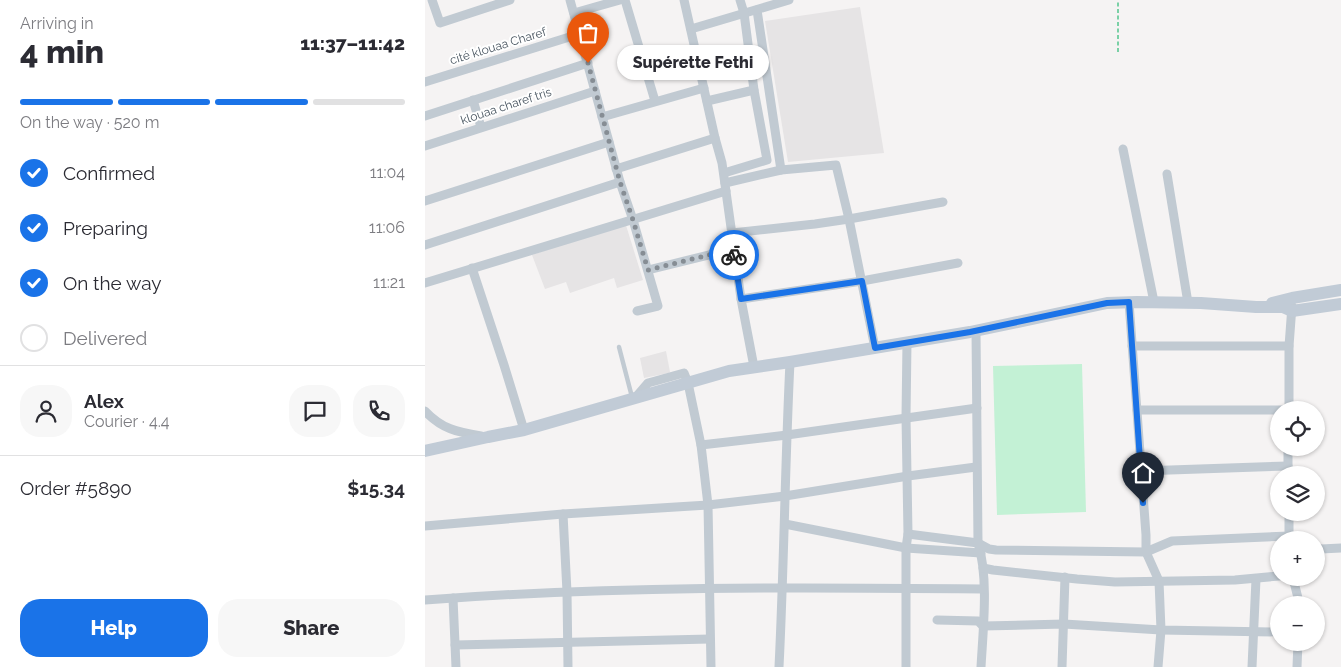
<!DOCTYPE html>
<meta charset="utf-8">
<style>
:root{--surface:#fff;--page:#f7f7f7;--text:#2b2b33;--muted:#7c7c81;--line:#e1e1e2;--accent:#1a73e8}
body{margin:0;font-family:Raleway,sans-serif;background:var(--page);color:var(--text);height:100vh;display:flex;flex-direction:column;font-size:19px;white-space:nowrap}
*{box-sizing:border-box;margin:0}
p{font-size:16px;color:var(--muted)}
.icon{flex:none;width:28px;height:28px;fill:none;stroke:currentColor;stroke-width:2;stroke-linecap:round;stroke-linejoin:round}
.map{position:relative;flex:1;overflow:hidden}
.side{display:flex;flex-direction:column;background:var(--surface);width:425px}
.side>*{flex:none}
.fabs{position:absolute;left:845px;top:401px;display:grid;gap:10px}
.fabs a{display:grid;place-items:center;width:55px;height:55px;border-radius:50%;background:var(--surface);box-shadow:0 1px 4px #0004;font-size:25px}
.pin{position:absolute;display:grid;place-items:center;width:42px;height:42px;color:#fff;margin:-51px -21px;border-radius:50% 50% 50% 0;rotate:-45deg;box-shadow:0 0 5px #0007}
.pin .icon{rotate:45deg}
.courier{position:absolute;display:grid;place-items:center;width:50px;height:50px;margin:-25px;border:4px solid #1a73e8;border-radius:50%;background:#fff;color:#222;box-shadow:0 1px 6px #0007}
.bubble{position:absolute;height:35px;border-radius:18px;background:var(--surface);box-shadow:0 1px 4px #0004;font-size:16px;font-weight:800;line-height:35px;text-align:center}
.summary em{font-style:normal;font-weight:800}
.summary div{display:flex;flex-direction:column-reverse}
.summary{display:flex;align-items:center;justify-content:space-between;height:85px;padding:0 20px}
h1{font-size:32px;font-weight:800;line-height:38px}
.bar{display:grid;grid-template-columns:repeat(4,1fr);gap:8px 5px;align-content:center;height:60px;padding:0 20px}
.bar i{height:6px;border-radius:4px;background:var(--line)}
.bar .active{background:var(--accent)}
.bar p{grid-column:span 4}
.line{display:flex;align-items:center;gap:12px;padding:0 20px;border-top:1px solid var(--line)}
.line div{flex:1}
.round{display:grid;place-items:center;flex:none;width:52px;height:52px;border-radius:20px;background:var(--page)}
ol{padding:0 20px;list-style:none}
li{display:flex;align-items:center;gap:15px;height:55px}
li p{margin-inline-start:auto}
li .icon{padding:5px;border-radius:50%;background:var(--accent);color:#fff;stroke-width:4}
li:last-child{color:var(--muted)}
li i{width:28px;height:28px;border:2px solid var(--line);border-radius:50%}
.primary-button{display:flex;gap:10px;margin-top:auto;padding:10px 20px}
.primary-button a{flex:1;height:58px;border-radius:20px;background:var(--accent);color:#fff;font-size:20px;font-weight:800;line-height:58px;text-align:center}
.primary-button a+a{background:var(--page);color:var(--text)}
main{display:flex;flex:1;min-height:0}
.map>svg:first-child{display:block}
.education{fill:#e6e4e5}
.green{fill:#c3f1d5}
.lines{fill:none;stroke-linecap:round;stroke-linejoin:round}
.path{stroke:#7ad0a6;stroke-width:2;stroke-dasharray:4 2.5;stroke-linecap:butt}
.service{stroke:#c1cad2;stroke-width:4.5}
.minor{stroke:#c1cad2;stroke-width:9}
.secondary{stroke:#c1cbd6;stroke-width:12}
.done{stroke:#868d94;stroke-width:5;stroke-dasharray:0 9}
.route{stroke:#1a73e8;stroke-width:6}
.labels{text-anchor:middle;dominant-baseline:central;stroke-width:4;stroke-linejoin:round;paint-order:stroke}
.street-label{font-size:12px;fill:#4a5661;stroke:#fff}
</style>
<main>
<section class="side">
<div class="summary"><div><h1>4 min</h1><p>Arriving in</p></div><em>11:37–11:42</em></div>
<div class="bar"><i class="active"></i><i class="active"></i><i class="active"></i><i></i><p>On the way · 520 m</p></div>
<ol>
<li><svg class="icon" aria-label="check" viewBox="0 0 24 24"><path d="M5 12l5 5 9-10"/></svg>Confirmed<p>11:04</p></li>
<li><svg class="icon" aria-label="check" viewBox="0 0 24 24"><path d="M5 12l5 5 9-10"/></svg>Preparing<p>11:06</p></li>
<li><svg class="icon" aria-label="check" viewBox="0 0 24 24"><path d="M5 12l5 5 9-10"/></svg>On the way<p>11:21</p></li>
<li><i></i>Delivered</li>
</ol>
<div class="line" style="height:90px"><a class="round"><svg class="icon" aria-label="person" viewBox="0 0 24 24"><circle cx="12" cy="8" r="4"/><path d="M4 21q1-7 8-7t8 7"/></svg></a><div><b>Alex</b><p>Courier · 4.4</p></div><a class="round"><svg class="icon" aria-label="chat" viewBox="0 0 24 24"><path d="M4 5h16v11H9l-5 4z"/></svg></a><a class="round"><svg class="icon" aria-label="phone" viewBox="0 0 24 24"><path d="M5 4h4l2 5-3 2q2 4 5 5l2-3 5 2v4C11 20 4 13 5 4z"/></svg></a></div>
<div class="line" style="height:65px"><div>Order #5890</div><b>$15.34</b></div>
<div class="primary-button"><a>Help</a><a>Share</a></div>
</section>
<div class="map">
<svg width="916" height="667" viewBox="0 0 916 667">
<rect width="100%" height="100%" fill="#f5f3f3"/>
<g class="education">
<polygon points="435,7 459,153 363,162 340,21"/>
<polygon points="200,222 218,280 192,288 189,278 145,293 141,282 120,289 107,255"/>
<polygon points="241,351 245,372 244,373 219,378 215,358"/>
</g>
<polygon class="green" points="657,364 661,512 572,515 568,366"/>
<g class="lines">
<polyline class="path" points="693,52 693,0"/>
<polyline class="service" points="194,347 207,397"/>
<g class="minor">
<polyline points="7,0 15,23 85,0"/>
<polyline points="145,0 195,182 208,220 233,306 212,311"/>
<polyline points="200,0 230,101"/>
<polyline points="259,0 290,138 297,163 316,299 329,367"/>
<polyline points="332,10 356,170"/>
<polyline points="149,13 195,0"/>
<polyline points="266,29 364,0"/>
<polyline points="0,82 154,34"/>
<polyline points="48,100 56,127"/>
<polyline points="282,101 329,90"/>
<polyline points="0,116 163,63"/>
<polyline points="177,117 279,88"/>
<polyline points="0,146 170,91"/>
<polyline points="698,149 729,302"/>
<polyline points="191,169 290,138"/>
<polyline points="299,173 342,160 329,90 319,13 315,0"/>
<polyline points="742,174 763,303"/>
<polyline points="300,183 356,170 411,165 424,219 450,348"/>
<polyline points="0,201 184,142"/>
<polyline points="307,233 390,224 424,219 518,202"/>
<polyline points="0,245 195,182"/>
<polyline points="47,268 79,365 99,430"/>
<polyline points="223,270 308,249"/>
<polyline points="0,283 301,191"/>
<polyline points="316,299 437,281 533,263"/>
<polyline points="704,302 721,535 721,552 734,581 736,630 733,667"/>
<path d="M 551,331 L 553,543 C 564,578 558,630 556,667"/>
<polyline points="707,346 864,346"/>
<polyline points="211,397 223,383 259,373 263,383 276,445 283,505 286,667"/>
<polyline points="712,410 864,410"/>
<polyline points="864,410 864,346 867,306"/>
<path d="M 0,411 C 17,429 32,432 56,436"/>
<polyline points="276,445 362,435 552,408"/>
<polyline points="716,471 863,466"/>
<polyline points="863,475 863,448"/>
<polyline points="864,512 864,540"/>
<polyline points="138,514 142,592 143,667"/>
<polyline points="360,524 481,548 556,553"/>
<polyline points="0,526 138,514 283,505 360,496 483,476 551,467"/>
<polyline points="483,534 553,543 564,549 571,550 721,552 747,541 864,536 873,540"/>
<polyline points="891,547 896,549 916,548"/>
<polyline points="558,568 568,570 652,579 690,582 810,580 854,576"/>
<polyline points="868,578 873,598 873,605"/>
<polyline points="28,598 31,667"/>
<path d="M 0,600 C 186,586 372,587 558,589"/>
<polyline points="512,620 553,621 558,626 639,624 736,630 854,632"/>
<polyline points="30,645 285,639"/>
<path d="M 354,667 C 359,566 360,464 365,362"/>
<polyline points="481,667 481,548 483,534 481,417 482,342"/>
<polyline points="637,667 640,577"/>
<polyline points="827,667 831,579"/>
<polyline points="872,667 873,642"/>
</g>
<g class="secondary">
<polyline points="847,303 867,298 916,290"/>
<polyline points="0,451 63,437 99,430 304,371 365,362 545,332 682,303 712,302 776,303 831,307 858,307 867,311 916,304"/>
</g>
</g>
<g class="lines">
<polyline class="done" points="163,63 195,182 208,220 223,270 308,249 309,255"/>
<polyline class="route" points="309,255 316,299 437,281 450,348 545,332 682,303 704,302 718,503"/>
</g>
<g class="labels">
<g class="street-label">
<text transform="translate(73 46) rotate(-17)">cité klouaa Charef</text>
<text transform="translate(81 106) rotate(-18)">klouaa charef tris</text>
</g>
</g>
</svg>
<div class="fabs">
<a><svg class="icon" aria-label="locate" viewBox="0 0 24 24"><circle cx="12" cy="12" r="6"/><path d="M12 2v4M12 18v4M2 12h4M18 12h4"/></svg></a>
<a><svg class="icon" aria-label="layers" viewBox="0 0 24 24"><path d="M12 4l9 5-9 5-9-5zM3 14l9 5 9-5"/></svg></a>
<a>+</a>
<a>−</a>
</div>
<div class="pin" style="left:163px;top:63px;background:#ea580c"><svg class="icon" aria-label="bag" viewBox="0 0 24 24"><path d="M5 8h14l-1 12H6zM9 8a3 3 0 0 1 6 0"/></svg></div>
<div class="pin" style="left:718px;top:503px;background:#1f2937"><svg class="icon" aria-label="home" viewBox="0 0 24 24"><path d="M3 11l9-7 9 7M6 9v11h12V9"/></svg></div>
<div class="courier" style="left:309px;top:255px"><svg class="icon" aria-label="bike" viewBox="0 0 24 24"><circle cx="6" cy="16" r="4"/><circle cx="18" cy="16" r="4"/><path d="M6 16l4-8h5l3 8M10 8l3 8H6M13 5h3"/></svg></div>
<div class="bubble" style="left:192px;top:45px;width:152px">Supérette Fethi</div>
</div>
</main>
